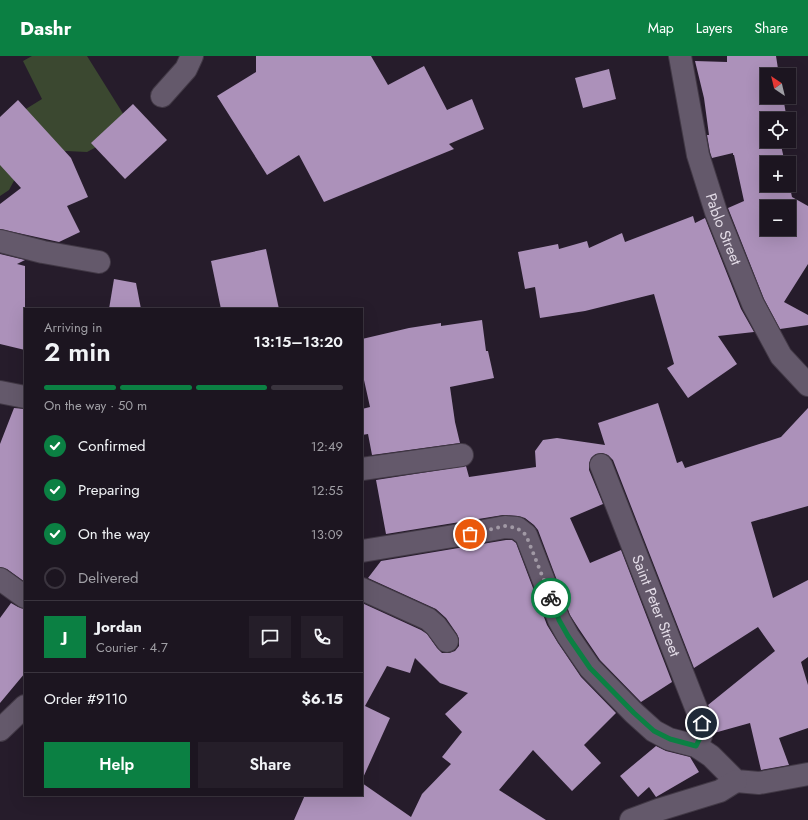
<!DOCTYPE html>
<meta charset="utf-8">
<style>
:root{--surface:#1c1520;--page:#251e29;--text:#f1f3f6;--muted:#a09fa5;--line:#3a343e;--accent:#0b8043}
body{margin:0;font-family:Jost,sans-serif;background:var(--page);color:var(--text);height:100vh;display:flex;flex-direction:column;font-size:15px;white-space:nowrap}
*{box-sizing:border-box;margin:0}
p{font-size:13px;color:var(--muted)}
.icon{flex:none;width:22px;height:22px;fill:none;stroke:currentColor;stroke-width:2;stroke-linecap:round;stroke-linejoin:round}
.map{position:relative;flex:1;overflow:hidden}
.side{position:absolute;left:24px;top:252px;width:339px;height:488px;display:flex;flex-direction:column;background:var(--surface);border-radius:0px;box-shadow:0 4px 16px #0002,0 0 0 1px var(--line)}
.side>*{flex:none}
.needle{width:26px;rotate:325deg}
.controls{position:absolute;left:760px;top:12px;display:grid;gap:8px}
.controls a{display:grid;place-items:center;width:36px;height:36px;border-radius:0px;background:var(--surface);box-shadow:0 4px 16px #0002,0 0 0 1px var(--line);font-size:20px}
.pin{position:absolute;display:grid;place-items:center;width:34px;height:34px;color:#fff;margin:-17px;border:2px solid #fff;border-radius:50%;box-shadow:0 1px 4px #0007}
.courier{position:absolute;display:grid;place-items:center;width:40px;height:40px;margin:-20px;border:3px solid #0b8043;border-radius:50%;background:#fff;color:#222;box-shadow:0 1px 5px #0007}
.summary em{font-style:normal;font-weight:600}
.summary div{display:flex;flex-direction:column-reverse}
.summary{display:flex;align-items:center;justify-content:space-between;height:68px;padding:0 20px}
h1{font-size:26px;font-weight:600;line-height:30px}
.bar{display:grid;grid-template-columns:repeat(4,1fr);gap:6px 4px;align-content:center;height:48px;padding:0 20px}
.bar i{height:5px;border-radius:3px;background:var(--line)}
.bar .selected{background:var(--accent)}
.bar p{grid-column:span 4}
.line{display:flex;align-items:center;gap:10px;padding:0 20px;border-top:1px solid var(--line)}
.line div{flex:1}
.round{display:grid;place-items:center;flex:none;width:42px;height:42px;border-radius:0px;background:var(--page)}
ol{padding:0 20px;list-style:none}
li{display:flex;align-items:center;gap:12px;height:44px}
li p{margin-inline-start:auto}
li .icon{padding:4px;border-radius:50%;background:var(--accent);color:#fff;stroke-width:4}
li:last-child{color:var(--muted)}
li i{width:22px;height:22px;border:2px solid var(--line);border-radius:50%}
.action{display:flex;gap:8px;margin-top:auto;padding:8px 20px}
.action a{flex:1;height:46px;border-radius:0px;background:var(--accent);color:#fff;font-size:16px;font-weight:600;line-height:46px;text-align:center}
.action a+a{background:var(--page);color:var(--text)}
header{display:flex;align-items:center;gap:24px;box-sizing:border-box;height:56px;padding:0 20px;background:var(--accent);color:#fff}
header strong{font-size:19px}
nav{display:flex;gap:22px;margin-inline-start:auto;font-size:14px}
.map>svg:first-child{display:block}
.green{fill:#3b4830}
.building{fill:#ac91ba;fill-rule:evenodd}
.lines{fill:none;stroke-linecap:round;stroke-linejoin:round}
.minor-casing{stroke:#423946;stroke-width:24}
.minor{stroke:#64596b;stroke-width:22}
.done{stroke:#a199a5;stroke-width:4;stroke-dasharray:0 7.2}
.route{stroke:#0b8043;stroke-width:5}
.labels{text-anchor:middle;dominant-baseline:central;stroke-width:4;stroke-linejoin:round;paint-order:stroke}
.street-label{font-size:15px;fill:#e3dce7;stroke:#1c1221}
</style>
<header>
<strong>Dashr</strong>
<nav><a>Map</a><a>Layers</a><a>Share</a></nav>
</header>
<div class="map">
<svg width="808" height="764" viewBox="0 0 808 764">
<rect width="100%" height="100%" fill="#261c2b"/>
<polygon class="green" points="32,0 87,0 132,72 87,96 66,95 16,121 9,134 0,140 0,69 42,43 23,5"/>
<g class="building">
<polygon points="256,0 371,0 388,29 424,10 447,54 472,43 484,73 449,88 454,93 324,146 299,99 267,119 217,40 256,16"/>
<path d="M 727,0 L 776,0 L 779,19 L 767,19 L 767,41 L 783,41 L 786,58 L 775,60 L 776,63 L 767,63 L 767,85 L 780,85 L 785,107 L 767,107 L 767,129 L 789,129 L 789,127 L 792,141 L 808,150 L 808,208 L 784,246 L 808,259 L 808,269 L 780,273 L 764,243 L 728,152 L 744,145 L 734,99 L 733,99 L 733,97 L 712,102 L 710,96 L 707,79 L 709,79 L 704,42 L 695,5 L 727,6 ZM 767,151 L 789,151 L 789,173 L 767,173 Z"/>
<polygon points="609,13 616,43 583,52 575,22"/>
<polygon points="18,44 71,102 88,141 67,150 80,176 59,186 0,173 0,148 21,132 0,109 0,61"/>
<polygon points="133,48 167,84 125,123 91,87"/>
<polygon points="693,160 695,167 705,162 741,253 754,276 718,280 737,308 688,342 667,312 674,308 654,238 585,255 540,262 535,231 525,233 518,196 558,188 559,193 587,185 589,192 622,177 625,186"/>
<polygon points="266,193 279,253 221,253 211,205"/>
<polygon points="0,198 25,204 17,208 25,210 25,294 0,288"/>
<polygon points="114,223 136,227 141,253 109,253"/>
<polygon points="482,264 486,295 488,295 494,322 450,331 455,366 460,387 372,399 368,378 362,379 362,353 370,351 362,315 362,283 409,272 441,267 441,270"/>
<polygon points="658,347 677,407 682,405 685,412 781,381 808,352 808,450 751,466 773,542 808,524 808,601 801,606 808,629 808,672 779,682 789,709 761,714 750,667 714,677 714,663 708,649 775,595 758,571 694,612 613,404 608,399 602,397 596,398 591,402 589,408 589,414 603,448 570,462 590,507 621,494 672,626 641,646 600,604 579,573 570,559 538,474 534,469 525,462 518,460 503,459 386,478 376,424 466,410 469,421 536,411 535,395 543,384 557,382 605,389 598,367"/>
<polygon points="14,352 25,353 25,526 7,513 0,511 0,388"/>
<polygon points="506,484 512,484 516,487 547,569 558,587 581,621 616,657 584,689 601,707 572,735 533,694 499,734 546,764 294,764 305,739 362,739 362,727 411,761 422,738 451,708 442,701 462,676 445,658 468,637 440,627 415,602 410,617 387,610 365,650 390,662 362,724 362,547 421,574 427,578 437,592 442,597 449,597 455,595 459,590 459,583 457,578 446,562 436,553 368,522 381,505"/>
<polygon points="11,547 18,551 25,553 25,617 0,647 0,562"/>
<polygon points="656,690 666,695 690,701 699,716 656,741 649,731 638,741 620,720"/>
</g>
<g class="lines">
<defs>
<g id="minor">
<path id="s1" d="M 680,0 L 698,99 L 716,156 L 753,248 L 781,300 L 808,329"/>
<polyline points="162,40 186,13 192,0"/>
<polyline points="0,185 43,196 99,206"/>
<polyline points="0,336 25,341"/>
<path id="s2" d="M 601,409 L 702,667 L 701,680 L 696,690"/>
<polyline points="362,413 462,399"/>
<polyline points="362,495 484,475 505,471 517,472 526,479 559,564 568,580 590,612 634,657 654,675 669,683 696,690 711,700 736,725 759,727 808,718"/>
<polyline points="0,523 25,541"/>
<polyline points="362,533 428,563 436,570 447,585"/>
<polyline points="0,674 25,650"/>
<polyline points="631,764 658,754 720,735 736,725"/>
</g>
</defs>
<use href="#minor" class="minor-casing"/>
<use href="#minor" class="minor"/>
</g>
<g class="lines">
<polyline class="done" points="470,478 505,470 517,472 526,479 551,542"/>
<polyline class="route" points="551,542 559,564 568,580 590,612 634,657 654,675 670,683 696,690 701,680 702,667"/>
</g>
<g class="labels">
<g class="street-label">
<text stroke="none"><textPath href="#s1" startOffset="179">Pablo Street</textPath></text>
<text stroke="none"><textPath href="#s2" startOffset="151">Saint Peter Street</textPath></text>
</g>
</g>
</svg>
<div class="controls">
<a><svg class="needle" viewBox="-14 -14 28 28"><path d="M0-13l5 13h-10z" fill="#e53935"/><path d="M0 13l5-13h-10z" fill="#a09fa5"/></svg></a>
<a><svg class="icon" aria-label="locate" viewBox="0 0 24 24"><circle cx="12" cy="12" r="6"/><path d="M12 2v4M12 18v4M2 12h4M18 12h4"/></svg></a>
<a>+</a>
<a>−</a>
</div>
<div class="pin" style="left:470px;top:478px;background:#ea580c"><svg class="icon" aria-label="bag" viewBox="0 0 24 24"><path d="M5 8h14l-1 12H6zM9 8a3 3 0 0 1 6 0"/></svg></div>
<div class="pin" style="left:702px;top:667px;background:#1f2937"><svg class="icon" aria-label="home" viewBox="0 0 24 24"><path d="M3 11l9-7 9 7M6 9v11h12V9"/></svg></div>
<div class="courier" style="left:551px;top:542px"><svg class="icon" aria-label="bike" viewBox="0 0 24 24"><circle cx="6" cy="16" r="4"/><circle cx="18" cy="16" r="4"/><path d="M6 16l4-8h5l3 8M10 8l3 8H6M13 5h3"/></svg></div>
<section class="side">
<div class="summary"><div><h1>2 min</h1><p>Arriving in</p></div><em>13:15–13:20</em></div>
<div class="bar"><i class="selected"></i><i class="selected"></i><i class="selected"></i><i></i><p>On the way · 50 m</p></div>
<ol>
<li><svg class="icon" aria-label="check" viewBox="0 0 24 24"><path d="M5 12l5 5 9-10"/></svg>Confirmed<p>12:49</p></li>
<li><svg class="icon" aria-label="check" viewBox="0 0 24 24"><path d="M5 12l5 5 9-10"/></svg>Preparing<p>12:55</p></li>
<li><svg class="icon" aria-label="check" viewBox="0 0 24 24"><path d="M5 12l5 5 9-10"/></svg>On the way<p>13:09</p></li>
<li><i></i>Delivered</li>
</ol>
<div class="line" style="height:72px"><b class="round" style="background:var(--accent);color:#fff">J</b><div><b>Jordan</b><p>Courier · 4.7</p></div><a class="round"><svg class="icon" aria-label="chat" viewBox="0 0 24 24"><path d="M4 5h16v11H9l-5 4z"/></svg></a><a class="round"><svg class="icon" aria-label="phone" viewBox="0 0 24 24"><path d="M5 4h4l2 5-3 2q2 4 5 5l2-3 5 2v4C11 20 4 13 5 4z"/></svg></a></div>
<div class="line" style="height:52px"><div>Order #9110</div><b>$6.15</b></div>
<div class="action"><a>Help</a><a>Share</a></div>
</section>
</div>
